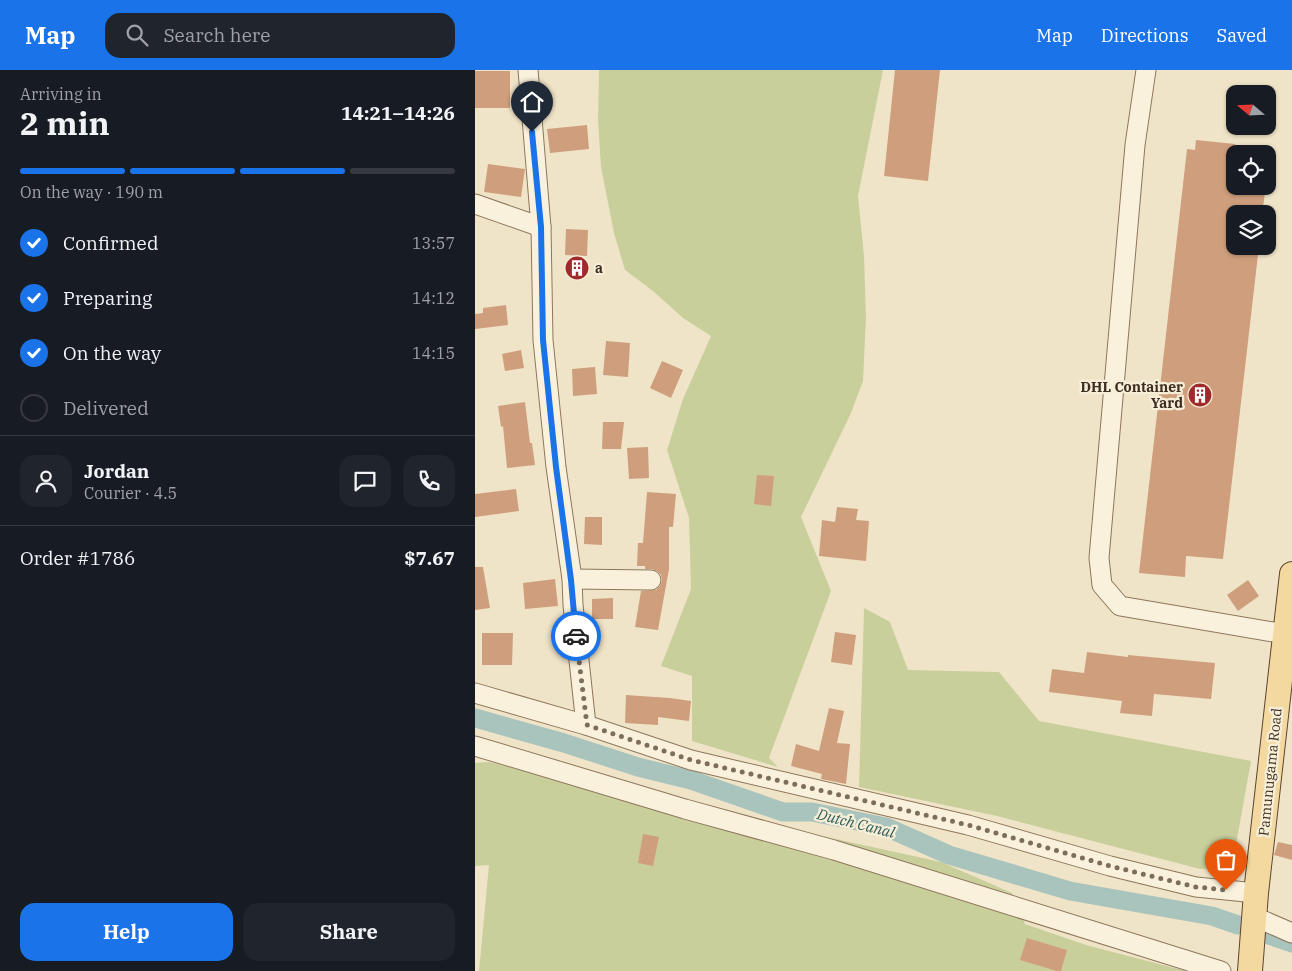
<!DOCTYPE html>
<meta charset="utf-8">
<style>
:root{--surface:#171b24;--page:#20242c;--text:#f1f3f6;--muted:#9ea1a6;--line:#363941;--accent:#1a73e8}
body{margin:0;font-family:"IBM Plex Serif",serif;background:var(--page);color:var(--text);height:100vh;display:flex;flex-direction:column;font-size:19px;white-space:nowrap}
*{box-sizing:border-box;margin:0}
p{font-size:16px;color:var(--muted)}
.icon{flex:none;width:28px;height:28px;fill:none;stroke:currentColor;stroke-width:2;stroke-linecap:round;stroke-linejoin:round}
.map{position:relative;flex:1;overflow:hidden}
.sheet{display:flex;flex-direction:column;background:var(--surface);width:475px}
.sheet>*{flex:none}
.needle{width:32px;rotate:289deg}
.controls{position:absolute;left:751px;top:15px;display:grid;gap:10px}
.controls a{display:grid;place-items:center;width:50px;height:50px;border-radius:10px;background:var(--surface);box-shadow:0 1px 4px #0004;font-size:25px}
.pin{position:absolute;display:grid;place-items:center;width:42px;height:42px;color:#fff;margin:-51px -21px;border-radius:50% 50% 50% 0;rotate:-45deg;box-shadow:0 0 5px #0007}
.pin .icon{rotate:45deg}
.courier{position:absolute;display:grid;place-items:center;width:50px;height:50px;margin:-25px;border:4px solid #1a73e8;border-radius:50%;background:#fff;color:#222;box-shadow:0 1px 6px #0007}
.overview em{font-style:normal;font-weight:700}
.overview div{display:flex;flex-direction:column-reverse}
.overview{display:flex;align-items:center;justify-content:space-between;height:85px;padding:0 20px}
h1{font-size:32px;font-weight:700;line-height:38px}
.bar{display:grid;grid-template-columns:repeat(4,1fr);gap:8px 5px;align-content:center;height:60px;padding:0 20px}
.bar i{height:6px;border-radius:4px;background:var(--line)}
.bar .current{background:var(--accent)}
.bar p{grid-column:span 4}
.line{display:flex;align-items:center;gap:12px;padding:0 20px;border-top:1px solid var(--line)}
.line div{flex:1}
.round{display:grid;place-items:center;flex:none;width:52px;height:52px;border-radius:15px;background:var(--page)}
ol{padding:0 20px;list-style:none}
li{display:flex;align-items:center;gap:15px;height:55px}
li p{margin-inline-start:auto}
li .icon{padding:5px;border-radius:50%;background:var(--accent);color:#fff;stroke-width:4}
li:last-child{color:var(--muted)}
li i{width:28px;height:28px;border:2px solid var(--line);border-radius:50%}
.primary-button{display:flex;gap:10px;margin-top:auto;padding:10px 20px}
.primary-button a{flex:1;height:58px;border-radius:15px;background:var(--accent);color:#fff;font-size:20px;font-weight:700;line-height:58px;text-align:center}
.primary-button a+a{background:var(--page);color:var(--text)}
header{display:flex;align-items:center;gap:30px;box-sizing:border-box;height:70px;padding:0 25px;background:var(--accent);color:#fff}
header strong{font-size:24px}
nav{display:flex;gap:28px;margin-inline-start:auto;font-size:18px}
.search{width:350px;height:45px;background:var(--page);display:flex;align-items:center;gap:12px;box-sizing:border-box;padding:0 18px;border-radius:15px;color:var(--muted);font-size:19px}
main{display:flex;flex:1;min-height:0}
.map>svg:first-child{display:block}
.green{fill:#c9cf9b}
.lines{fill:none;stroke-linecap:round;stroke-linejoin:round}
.canal{stroke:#a9c4bc;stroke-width:19}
.building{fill:#cf9f7d}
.minor-casing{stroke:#8d765c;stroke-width:21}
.major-casing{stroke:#5b4430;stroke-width:26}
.minor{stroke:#faf1dc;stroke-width:19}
.major{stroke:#f3d9a0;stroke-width:24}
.done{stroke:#7c6e5b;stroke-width:5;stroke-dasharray:0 9}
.route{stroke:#1a73e8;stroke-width:6}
.labels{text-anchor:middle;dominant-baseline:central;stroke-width:4.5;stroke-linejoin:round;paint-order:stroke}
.poi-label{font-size:14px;font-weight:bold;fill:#3d2e20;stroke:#f7eed8;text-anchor:start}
.street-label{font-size:14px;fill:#3d2e20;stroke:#f7eed8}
.water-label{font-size:15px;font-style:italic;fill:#2f5d5a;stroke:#f7eed8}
</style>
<header>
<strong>Map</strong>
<div class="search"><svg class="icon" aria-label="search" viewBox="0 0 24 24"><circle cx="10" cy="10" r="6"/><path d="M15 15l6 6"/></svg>Search here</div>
<nav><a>Map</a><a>Directions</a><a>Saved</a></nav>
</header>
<main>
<section class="sheet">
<div class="overview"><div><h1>2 min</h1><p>Arriving in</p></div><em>14:21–14:26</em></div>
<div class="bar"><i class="current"></i><i class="current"></i><i class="current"></i><i></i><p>On the way · 190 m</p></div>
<ol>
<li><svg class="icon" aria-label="check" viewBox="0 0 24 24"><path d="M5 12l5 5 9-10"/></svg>Confirmed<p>13:57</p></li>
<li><svg class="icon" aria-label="check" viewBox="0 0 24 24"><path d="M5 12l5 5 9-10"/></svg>Preparing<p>14:12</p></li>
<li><svg class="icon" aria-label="check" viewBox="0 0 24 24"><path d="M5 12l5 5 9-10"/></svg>On the way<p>14:15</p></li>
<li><i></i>Delivered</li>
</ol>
<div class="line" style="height:90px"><a class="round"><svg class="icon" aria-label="person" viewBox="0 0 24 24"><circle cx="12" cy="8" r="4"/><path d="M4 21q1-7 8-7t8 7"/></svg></a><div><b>Jordan</b><p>Courier · 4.5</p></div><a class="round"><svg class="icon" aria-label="chat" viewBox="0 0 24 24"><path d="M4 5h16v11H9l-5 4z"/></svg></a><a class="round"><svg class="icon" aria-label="phone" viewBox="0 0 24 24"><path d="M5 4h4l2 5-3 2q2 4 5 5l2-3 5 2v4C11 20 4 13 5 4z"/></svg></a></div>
<div class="line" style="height:65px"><div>Order #1786</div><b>$7.67</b></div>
<div class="primary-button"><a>Help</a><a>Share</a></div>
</section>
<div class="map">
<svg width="817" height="901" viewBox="0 0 817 901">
<rect width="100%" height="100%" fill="#f0e4c8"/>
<g class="green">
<polygon points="124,0 408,0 383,126 389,186 391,247 388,311 376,343 326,447 356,521 294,688 303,697 217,671 217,606 186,596 216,519 214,448 192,380 208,329 236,266 208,248 178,221 150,200 139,163 126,97 123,50"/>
<polygon points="389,538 415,552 433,600 524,602 564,651 776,691 757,797 725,799 522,746 384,717"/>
<polygon points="14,692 113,717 338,764 466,792 537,823 550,854 611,875 711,901 4,901 14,795 0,796 0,693"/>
</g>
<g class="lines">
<g class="canal">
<polyline points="0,648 89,673 163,697 216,710 308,742 337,742 411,757 474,785 595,821 737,846 763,855"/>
<polyline points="794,865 817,873"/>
</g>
</g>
<g class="building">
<polygon points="420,0 465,0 453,111 409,106"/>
<rect x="0" y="1" width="35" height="37"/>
<polygon points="112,55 114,79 75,83 72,59"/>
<polygon points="721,70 760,74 760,116 791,116 787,144 760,144 760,176 784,176 748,489 711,486 710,507 664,503 712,79 720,80"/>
<polygon points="13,94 50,99 46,127 9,122"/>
<polygon points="91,159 113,160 112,186 90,185"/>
<polygon points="31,235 33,255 0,259 0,244 8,243 8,238"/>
<polygon points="131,271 155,273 153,307 128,305"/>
<polygon points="46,280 49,298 30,301 27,284"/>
<polygon points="187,291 208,300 196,328 175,318"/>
<polygon points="120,297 122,324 98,326 97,299"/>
<polygon points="50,332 55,373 57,373 60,395 32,398 28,356 26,357 23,336"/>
<polygon points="128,352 149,352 146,379 127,379"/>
<polygon points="173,377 174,408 154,409 152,378"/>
<polygon points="282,405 299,406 296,436 279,434"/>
<polygon points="41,419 44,441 0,447 0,424"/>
<polygon points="172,422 201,424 198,457 194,457 194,499 183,560 160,557 166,521 181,520 185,516 187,511 186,505 182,501 177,499 170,499 170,496 162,496 163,473 168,473"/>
<polygon points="362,437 383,439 381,450 394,451 391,491 344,486 347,450 360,452"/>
<polygon points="110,447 127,447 127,475 109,474"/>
<polygon points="0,497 8,497 15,538 0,540"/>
<polygon points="80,509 83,536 50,539 48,513"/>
<polygon points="773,510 784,526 763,541 752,525"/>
<polygon points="138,528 138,549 117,549 117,529"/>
<polygon points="360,562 381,565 377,595 356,592"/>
<polygon points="7,563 38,563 37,595 7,595"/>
<polygon points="612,582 653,587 653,585 740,593 736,629 679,624 677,646 645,643 647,631 574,622 577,599 609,603"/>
<polygon points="151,625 195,628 216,631 214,651 183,647 183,655 150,653"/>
<polygon points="354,638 369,641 362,673 375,674 371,714 346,709 347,704 316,696 321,674 344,681"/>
<polygon points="168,764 184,767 178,796 163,793"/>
<polygon points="803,772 817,775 817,790 799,785"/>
<polygon points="552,868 592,880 586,901 582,901 545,890"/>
</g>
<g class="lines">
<defs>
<g id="minor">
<polyline points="53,0 66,157 68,270 81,397 97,509 98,535 111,655"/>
<polyline points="671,0 660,75 624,488 627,515 645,536 810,564"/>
<polyline points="0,134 66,157"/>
<polyline points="97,509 176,510"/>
<polyline points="0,623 111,655 216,690 493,755 635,796 721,817 781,823"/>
<polyline points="0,676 210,739 359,780 746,901"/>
<polyline points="780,847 817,863"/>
</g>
<polyline id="major" points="775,901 781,823 817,504"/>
</defs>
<use href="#minor" class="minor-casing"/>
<use href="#major" class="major-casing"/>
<use href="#minor" class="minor"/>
<use href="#major" class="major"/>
</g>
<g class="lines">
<polyline class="done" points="101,566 112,655 216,690 493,755 635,796 721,817 751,820"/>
<polyline class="route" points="57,62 66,157 68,270 81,397 96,510 101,566"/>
</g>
<defs>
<symbol id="building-disc" viewBox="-11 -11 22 22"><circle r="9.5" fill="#9e2a2b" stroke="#f7eed8"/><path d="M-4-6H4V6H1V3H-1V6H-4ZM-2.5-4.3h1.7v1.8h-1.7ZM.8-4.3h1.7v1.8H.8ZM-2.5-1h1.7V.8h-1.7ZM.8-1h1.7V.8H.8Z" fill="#fff"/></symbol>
</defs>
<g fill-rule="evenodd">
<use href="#building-disc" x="88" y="184" width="28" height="28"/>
<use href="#building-disc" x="711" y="311" width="28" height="28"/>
</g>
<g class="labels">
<g class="poi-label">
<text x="120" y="198">a</text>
<text x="708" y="317" text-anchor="end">DHL Container<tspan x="708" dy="16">Yard</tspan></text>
</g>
<g class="street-label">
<text transform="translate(795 702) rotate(-84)">Pamunugama Road</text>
</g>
<g class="water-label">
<text transform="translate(381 753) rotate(14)">Dutch Canal</text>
</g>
</g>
</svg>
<div class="controls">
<a><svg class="needle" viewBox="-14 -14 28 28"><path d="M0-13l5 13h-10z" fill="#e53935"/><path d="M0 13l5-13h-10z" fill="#9ea1a6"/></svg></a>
<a><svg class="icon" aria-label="locate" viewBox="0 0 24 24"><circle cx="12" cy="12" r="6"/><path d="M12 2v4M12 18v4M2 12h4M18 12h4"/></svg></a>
<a><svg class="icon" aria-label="layers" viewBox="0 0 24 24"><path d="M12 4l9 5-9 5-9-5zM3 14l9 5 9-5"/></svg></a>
</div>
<div class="pin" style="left:751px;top:820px;background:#ea580c"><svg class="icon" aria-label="bag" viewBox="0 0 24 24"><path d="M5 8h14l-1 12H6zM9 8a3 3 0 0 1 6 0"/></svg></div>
<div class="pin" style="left:57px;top:62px;background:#1f2937"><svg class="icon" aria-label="home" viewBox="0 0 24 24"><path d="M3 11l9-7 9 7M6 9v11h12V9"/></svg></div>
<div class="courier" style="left:101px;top:566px"><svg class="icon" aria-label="car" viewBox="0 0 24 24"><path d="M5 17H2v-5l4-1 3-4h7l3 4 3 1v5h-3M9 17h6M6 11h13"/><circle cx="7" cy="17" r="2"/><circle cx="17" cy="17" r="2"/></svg></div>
</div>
</main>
